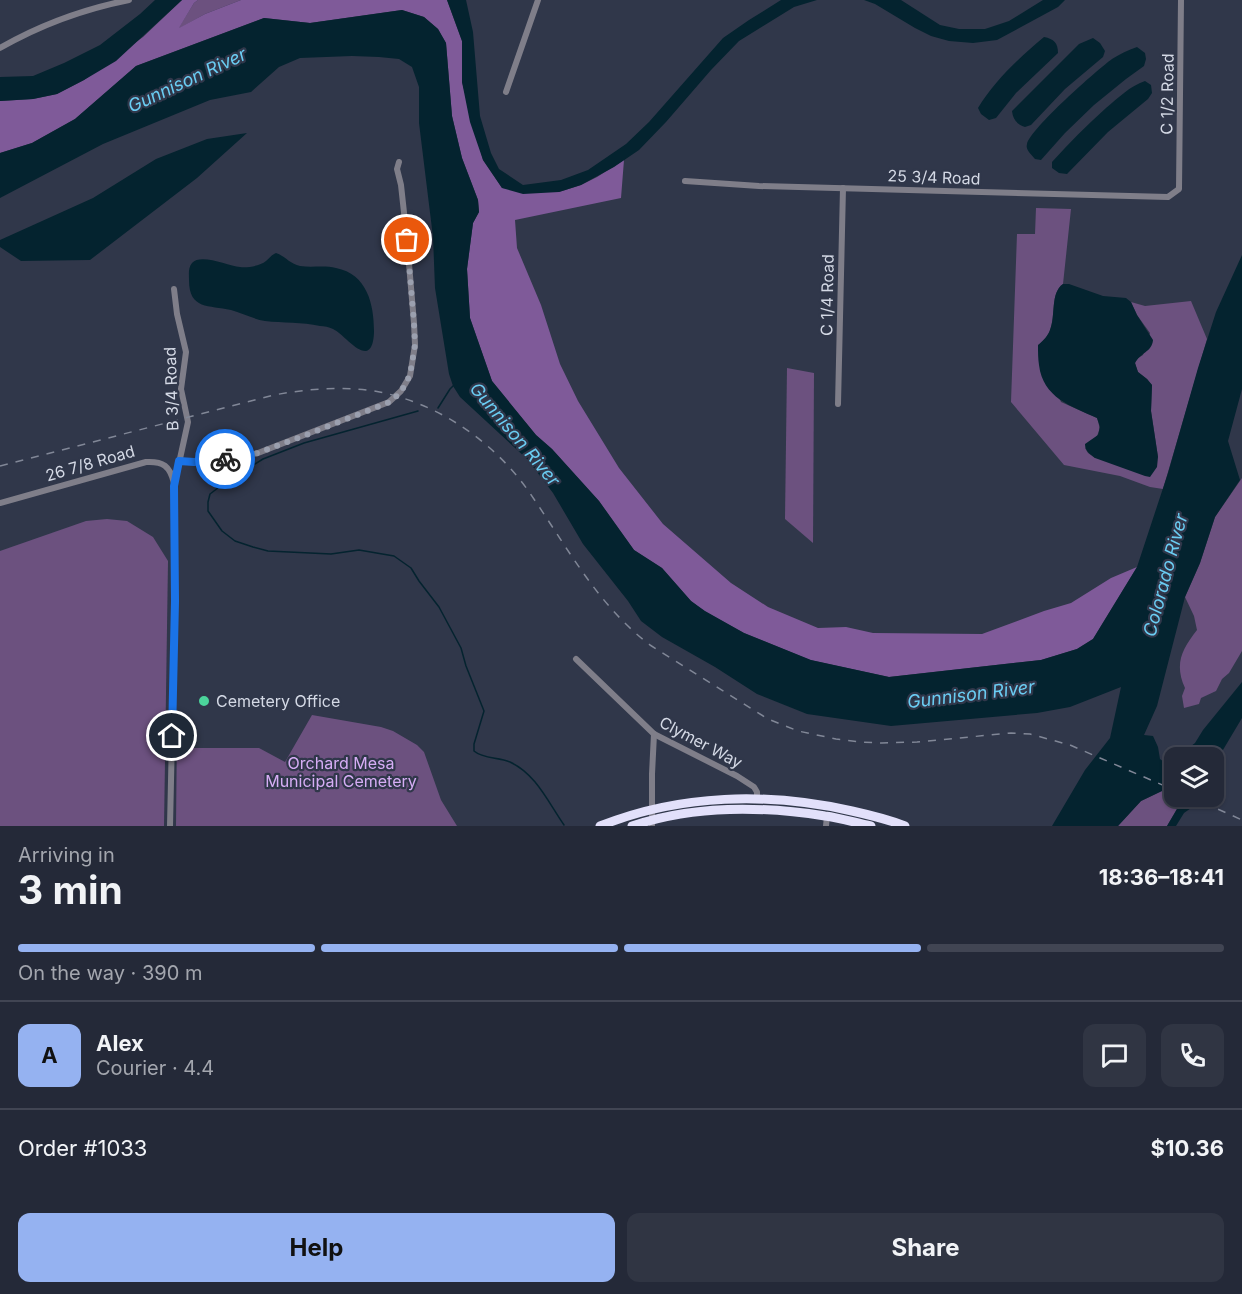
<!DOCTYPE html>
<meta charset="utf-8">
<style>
:root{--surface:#242938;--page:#303543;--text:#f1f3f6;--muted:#a3a6ae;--line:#414553;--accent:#95b2f1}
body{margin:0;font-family:Inter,sans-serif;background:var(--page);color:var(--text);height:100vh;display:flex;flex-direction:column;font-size:22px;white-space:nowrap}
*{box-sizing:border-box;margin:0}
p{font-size:20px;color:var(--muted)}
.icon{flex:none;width:33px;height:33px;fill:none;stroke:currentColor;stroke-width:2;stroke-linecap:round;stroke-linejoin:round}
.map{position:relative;height:826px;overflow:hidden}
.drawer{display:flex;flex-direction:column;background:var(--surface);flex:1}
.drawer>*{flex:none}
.controls{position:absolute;left:1164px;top:747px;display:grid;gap:12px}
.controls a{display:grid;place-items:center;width:60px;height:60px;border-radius:12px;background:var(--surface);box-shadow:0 2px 4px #0004,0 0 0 2px var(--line);font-size:30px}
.pin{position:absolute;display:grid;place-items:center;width:51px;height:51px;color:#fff;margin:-26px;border:3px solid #fff;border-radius:50%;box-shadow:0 2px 6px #0007}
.courier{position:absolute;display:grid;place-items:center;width:60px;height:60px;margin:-30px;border:4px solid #1a73e8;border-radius:50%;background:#fff;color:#222;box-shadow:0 2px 8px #0007}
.headline em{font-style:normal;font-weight:700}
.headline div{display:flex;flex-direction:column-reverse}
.headline{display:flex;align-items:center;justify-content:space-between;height:102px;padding:0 18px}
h1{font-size:39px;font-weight:700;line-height:45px}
.bar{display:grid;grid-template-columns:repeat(4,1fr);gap:9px 6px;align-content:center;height:72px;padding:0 18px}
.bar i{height:8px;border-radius:4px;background:var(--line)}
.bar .active{background:var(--accent)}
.bar p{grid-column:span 4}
.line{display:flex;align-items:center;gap:15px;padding:0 18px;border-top:2px solid var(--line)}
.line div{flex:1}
.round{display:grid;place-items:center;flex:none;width:63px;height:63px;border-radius:12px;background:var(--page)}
.action{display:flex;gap:12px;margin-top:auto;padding:12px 18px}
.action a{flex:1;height:69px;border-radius:12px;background:var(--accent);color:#111;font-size:24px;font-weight:700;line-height:69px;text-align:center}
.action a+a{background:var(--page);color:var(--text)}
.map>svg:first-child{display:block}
.green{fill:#6c517f}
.forest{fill:#7f5a99}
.water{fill:#04232f}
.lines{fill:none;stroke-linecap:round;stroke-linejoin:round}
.stream{stroke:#04232f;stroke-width:1.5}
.minor{stroke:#7f7e89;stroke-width:6}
.highway{stroke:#e2e0fa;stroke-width:9}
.rail{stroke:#818797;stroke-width:1.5;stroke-dasharray:8 8;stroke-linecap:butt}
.done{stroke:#9ba0af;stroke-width:6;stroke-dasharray:0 10.8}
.route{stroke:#1a73e8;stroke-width:8}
.poi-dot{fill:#4bd49b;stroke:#30374a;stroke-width:2}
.labels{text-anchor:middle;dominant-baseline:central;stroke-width:4.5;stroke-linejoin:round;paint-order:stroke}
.street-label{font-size:16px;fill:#d4d9e5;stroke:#30374a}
.poi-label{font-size:16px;fill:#d4d9e5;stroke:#30374a;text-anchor:start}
.park-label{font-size:16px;fill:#d6adf5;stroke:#30374a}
.water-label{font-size:18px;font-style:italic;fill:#6acdf3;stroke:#30374a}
</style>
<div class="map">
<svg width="1242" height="826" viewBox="0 0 1242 826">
<rect width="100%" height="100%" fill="#30374a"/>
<g class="green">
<polygon points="198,0 241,0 205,14 178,29 194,3"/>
<path d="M 1036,208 L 1071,209 L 1063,284 C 1050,293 1056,316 1050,330 C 1048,336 1043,341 1038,346 L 1061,402 L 1097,418 C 1103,434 1096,437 1085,448 L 1088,453 L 1095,458 L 1158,457 L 1151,411 L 1152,385 L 1147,379 L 1138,372 L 1135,363 L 1138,358 L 1143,355 L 1150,333 L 1137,315 L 1131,302 L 1145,306 L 1191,301 L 1207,339 L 1163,489 L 1150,487 L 1120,476 L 1064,465 L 1011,402 L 1017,234 L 1035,234 Z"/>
<polygon points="787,368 814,373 813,543 785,519"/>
<path d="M 1242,478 L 1242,651 L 1229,673 L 1222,679 L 1216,691 L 1201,698 L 1199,704 L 1184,708 L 1182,696 L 1185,688 C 1174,664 1182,649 1197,630 L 1194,616 L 1185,597 L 1200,563 L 1215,517 Z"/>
<polygon points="107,519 127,521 153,537 168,561 164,826 0,826 0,551 86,521"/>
<polygon points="312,715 381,727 393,731 417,745 424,752 441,800 457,826 176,826 177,729 192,729 194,748 259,748 285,762"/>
<polygon points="1174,776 1174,796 1184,797 1167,826 1118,826 1141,801 1164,790"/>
</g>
<polygon class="forest" points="182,0 198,0 194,3 179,28 205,14 241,0 447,0 462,41 462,82 483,160 502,188 559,192 581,185 597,177 624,160 621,198 515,220 517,248 541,305 560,364 578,401 619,468 663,524 731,583 768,607 818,628 846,627 873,633 982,634 1044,611 1071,603 1111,578 1137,567 1093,639 1077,649 1041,660 889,677 810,660 744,633 704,611 691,601 662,568 634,550 599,501 552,449 536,435 492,381 470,318 467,269 473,223 479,212 478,200 462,158 452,116 446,43 438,29 424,17 402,10 310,23 264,18 136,66 75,119 32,143 0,153 0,101 33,99 57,94 84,80 143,37"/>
<g class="water">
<polygon points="155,0 182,0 116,61 84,80 57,94 33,99 0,101 0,77 33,76 64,63 100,45 140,14"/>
<polygon points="447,0 466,0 473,32 480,116 491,153 499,169 523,185 561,180 588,170 626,144 649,122 723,38 749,20 781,0 817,0 794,7 739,41 711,70 666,122 639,150 614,167 581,185 559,192 523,194 502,188 483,160 470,122 462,82 462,41"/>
<polygon points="864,0 901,0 940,25 959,29 985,29 1009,21 1043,0 1065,0 1058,7 997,40 973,43 949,41 931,36 915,28 875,4"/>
<polygon points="402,10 424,17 438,29 446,43 452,116 462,158 478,200 479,212 473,223 467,269 470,318 492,381 536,435 552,449 599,501 634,550 662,568 691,601 705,611 744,633 811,660 889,677 1041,660 1077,649 1093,639 1137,567 1168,473 1198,368 1216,312 1242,255 1242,389 1228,441 1240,480 1215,517 1200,563 1185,597 1157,706 1144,735 1153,736 1158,747 1160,759 1168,765 1174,759 1174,776 1164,790 1141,801 1118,826 1052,826 1085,770 1110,738 1121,687 1070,707 1037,713 891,726 807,714 757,694 715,667 662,637 641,621 628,601 583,544 553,493 527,459 460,397 453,386 449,374 435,288 433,237 419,123 419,87 412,67 399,59 379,57 352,56 300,58 279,67 251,92 210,100 103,144 0,198 0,153 32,143 75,119 136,66 264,18 310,23"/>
<path d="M 1044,37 C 1054,39 1058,43 1058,53 L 1016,93 L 996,118 L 989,120 L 981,114 L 978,108 C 995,80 1019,58 1044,37 Z"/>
<path d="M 1093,38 L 1100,43 L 1105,51 L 1103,57 L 1065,89 L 1031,125 L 1025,127 C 1017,124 1013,120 1012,111 L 1079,44 Z"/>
<path d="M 1137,47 L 1145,53 L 1146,59 L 1144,66 L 1126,79 L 1094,105 L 1065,133 L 1041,160 L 1035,159 C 1032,155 1025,150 1027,144 C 1031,128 1097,70 1112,59 C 1120,54 1128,50 1137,47 Z"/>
<path d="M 1145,81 L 1151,85 L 1152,93 L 1148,99 L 1108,132 L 1067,174 L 1059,173 L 1052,168 L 1052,162 C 1069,143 1087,125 1106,108 C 1118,98 1130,86 1145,81 Z"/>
<polygon points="247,133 197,178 90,260 21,261 0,247 0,240 93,198 156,159 207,139"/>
<path d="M 276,253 C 285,256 290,264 300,266 C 312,268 324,265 336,268 C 367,274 374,304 374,331 C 374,337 373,350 366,351 C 356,352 342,333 333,329 C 329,327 324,326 320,326 C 302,322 283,323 265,321 C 253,319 242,313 231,310 C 209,305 189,310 189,280 C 189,274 188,268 192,263 C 201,253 228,266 240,267 C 247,268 260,266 266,261 C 270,258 271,255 276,253 Z"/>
<path d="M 1063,284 L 1069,284 L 1103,296 L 1126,298 L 1131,302 L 1137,315 L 1153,340 C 1152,352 1140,353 1135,363 L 1138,372 L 1147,379 L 1152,385 L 1151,411 L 1158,457 L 1157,467 L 1150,477 L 1145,476 L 1095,458 C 1090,454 1085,451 1085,444 L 1098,435 L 1100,427 L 1097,418 C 1071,406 1043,398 1039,365 C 1038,359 1038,352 1038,345 C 1043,341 1048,336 1050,330 C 1056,316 1050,293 1063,284 Z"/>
<polygon points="1242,682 1242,718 1214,765 1214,758 1177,757 1195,743 1203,730"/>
<polygon points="1184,797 1201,797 1194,806 1184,813 1176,826 1167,826"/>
</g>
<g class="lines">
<g class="stream">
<polyline points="438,408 450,389 453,386"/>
<path d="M 418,411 L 304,443 L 263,459 L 223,484 L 210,494 L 208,502 L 208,511 L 222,531 L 235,541 L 253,547 L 268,551 L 331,554 L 359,550 L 394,556 L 411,568 L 419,581 L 439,607 L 461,648 L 466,666 L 484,711 L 474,744 L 474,751 C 483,759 499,757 510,762 C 536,774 548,802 564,825"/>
</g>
<g class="minor">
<path d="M 0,48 C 40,25 84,9 129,0"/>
<polyline points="506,92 538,0"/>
<polyline points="685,181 759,186 1168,197 1179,189 1181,0"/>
<polyline points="838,404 843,188"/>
<path d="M 179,461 C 205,463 233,459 258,453 L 389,402 L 401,391 L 410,376 L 415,345 L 414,323 L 407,240 L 401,185 L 397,169 L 399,162"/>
<path d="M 0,503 L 146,462 C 163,461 170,466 174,483"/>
<polyline points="576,659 654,734 737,776 754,787 757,792 757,799"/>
<polyline points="170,826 175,601 174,486 188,422 181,389 186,352 177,314 174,289"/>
<polyline points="652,826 652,774 654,734"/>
<polyline points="826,826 827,816"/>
</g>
<g class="highway">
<path d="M 600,826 C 680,794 768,792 852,811 C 870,815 887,819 905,826"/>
<path d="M 632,826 C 694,805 761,806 825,816 C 841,818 856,823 871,826"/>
</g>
<g class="rail">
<path d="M 0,466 L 274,395 C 307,389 340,386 374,391 C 434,401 491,439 527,489 C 565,543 596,604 650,645 L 768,719 L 798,731 L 836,739 L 861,742 L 882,743 L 917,742 L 1011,733 L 1030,734 L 1070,745 L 1174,790"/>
<polyline points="1189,796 1242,820"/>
</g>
</g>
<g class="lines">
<polyline class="done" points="225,459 243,456 258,453 306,435 390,402 401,392 410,375 415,345 414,323 407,240"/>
<polyline class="route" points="172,736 175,601 174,486 179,461 194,462 225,459"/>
</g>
<circle class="poi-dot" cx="204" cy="701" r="6"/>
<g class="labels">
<g class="street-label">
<text transform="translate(1167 94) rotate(-89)">C 1/2 Road</text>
<text transform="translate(934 177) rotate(2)">25 3/4 Road</text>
<text transform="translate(827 295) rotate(-89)">C 1/4 Road</text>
<text transform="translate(171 389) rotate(-92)">B 3/4 Road</text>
<text transform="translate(90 463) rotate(-16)">26 7/8 Road</text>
<text transform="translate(701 742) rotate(28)">Clymer Way</text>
</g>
<g class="poi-label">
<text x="216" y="701">Cemetery Office</text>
</g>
<g class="park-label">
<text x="341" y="763">Orchard Mesa<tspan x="341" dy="18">Municipal Cemetery</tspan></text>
</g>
<g class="water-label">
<text transform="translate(187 80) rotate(-25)">Gunnison River</text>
<text transform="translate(515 434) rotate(50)">Gunnison River</text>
<text transform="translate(1165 575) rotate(-75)">Colorado River</text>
<text transform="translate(971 694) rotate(-7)">Gunnison River</text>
</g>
</g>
</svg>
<div class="controls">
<a><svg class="icon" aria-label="layers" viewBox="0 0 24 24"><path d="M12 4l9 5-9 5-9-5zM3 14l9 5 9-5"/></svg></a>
</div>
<div class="pin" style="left:407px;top:240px;background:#ea580c"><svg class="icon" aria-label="bag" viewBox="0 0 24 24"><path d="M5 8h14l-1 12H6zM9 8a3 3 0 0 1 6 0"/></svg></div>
<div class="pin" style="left:172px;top:736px;background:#1f2937"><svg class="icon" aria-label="home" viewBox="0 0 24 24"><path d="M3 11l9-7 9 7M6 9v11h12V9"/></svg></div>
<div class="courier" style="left:225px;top:459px"><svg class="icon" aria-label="bike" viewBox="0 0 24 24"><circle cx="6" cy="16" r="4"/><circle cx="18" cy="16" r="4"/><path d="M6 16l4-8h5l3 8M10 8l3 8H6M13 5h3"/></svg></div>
</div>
<section class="drawer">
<div class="headline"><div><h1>3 min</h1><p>Arriving in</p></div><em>18:36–18:41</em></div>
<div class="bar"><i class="active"></i><i class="active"></i><i class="active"></i><i></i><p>On the way · 390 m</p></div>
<div class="line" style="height:108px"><b class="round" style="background:var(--accent);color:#111">A</b><div><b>Alex</b><p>Courier · 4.4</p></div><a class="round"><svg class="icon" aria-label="chat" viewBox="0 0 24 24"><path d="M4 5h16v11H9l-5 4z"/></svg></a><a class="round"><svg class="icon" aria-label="phone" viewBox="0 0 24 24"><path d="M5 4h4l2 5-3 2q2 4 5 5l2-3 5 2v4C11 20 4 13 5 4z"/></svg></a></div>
<div class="line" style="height:78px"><div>Order #1033</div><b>$10.36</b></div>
<div class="action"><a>Help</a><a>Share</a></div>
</section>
